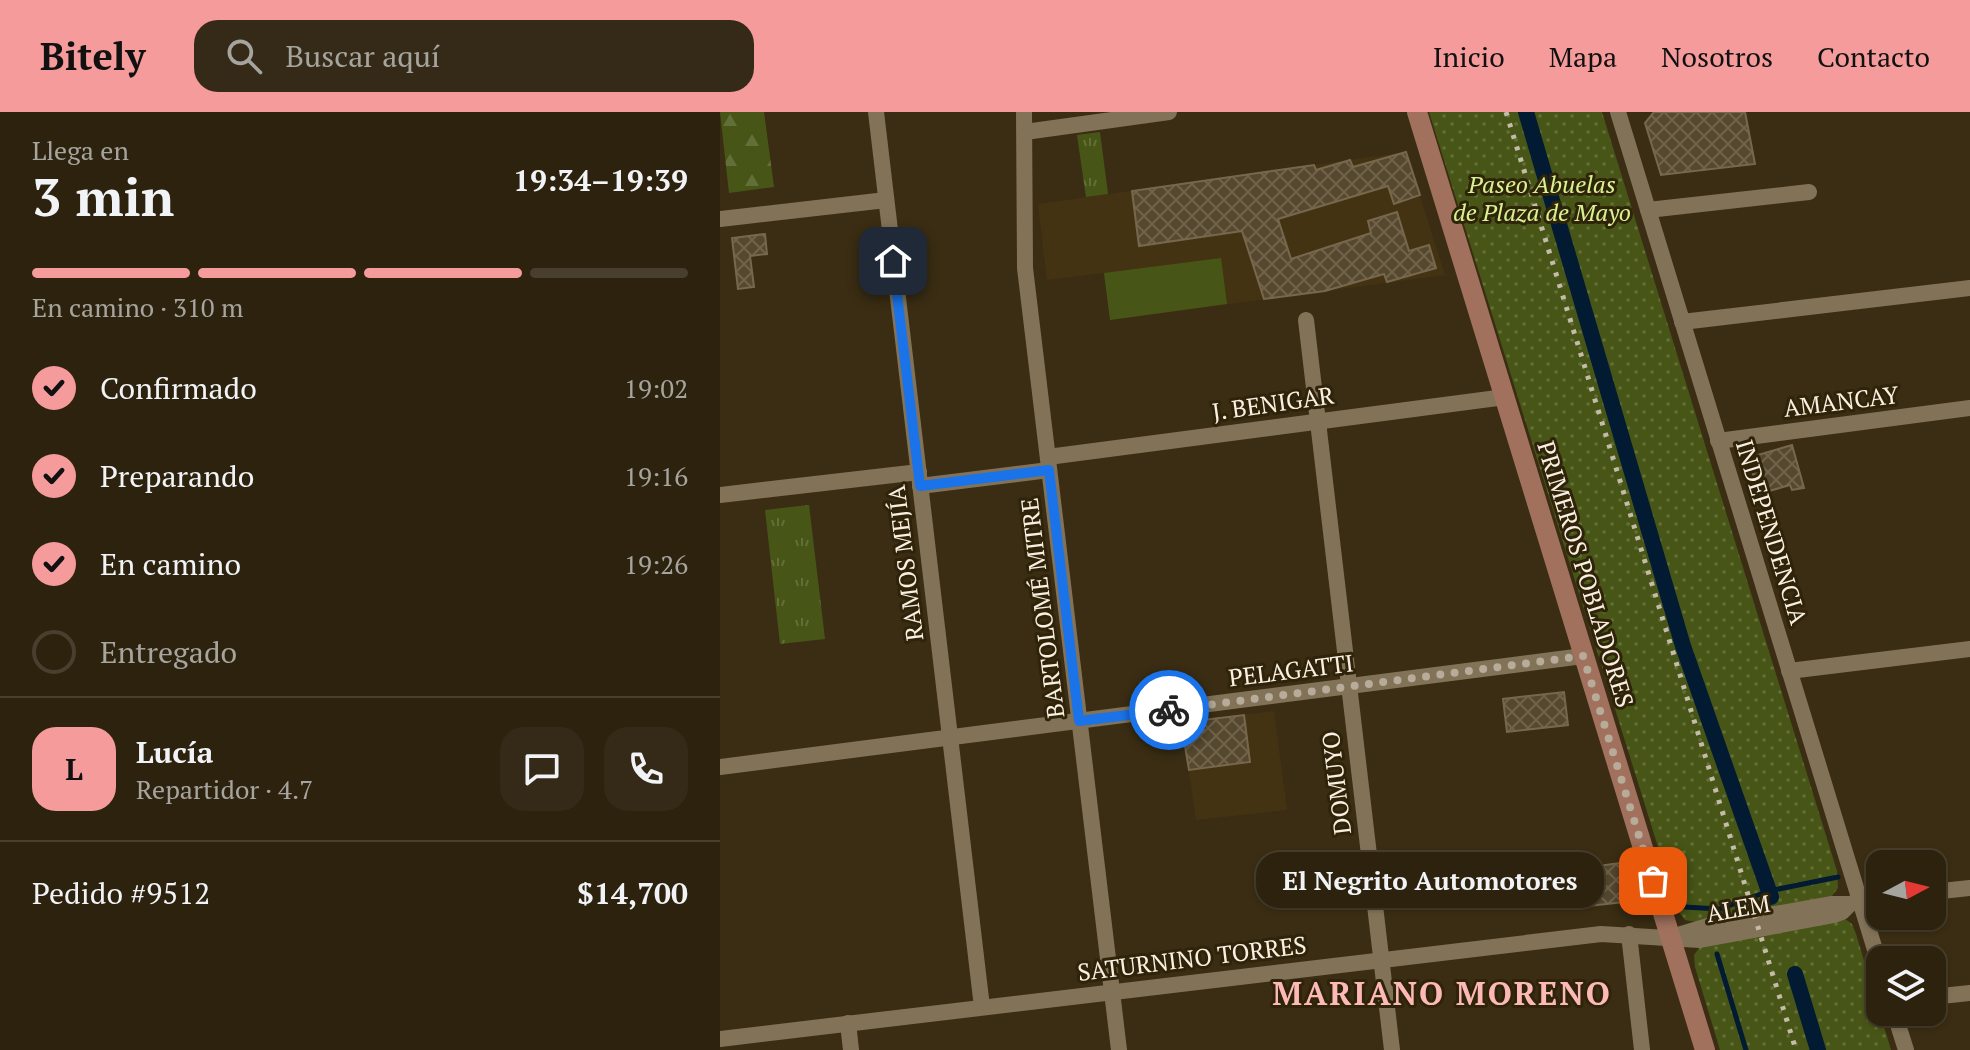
<!DOCTYPE html>
<html lang="es">
<meta charset="utf-8">
<style>
:root{--surface:#2c220e;--page:#342a17;--text:#f1f3f6;--muted:#a6a49e;--line:#483f2e;--accent:#f59b9b}
body{margin:0;font-family:"PT Serif",serif;background:var(--page);color:var(--text);height:100vh;display:flex;flex-direction:column;font-size:30px;white-space:nowrap}
*{box-sizing:border-box;margin:0}
p{font-size:26px;color:var(--muted)}
.icon{flex:none;width:44px;height:44px;fill:none;stroke:currentColor;stroke-width:2;stroke-linecap:round;stroke-linejoin:round}
.map{position:relative;flex:1;overflow:hidden}
.panel{display:flex;flex-direction:column;background:var(--surface);width:720px}
.panel>*{flex:none}
.needle{width:52px;rotate:83deg}
.tools{position:absolute;left:1146px;top:738px;display:grid;gap:16px}
.tools a{display:grid;place-items:center;width:80px;height:80px;border-radius:16px;background:var(--surface);box-shadow:0 2px 6px #0004,0 0 0 2px var(--line);font-size:40px}
.pin{position:absolute;display:grid;place-items:center;width:68px;height:68px;color:#fff;margin:-34px;border-radius:16px;box-shadow:0 4px 12px #0006}
.courier{position:absolute;display:grid;place-items:center;width:80px;height:80px;margin:-40px;border:6px solid #1a73e8;border-radius:50%;background:#fff;color:#222;box-shadow:0 2px 10px #0007}
.bubble{position:absolute;height:56px;border-radius:24px;background:var(--surface);box-shadow:0 2px 6px #0004,0 0 0 2px var(--line);font-size:26px;font-weight:700;line-height:56px;text-align:center}
.overview em{font-style:normal;font-weight:700}
.overview div{display:flex;flex-direction:column-reverse}
.overview{display:flex;align-items:center;justify-content:space-between;height:136px;padding:0 32px}
h1{font-size:52px;font-weight:700;line-height:60px}
.bar{display:grid;grid-template-columns:repeat(4,1fr);gap:12px 8px;align-content:center;height:96px;padding:0 32px}
.bar i{height:10px;border-radius:6px;background:var(--line)}
.bar .active{background:var(--accent)}
.bar p{grid-column:span 4}
.line{display:flex;align-items:center;gap:20px;padding:0 32px;border-top:2px solid var(--line)}
.line div{flex:1}
.round{display:grid;place-items:center;flex:none;width:84px;height:84px;border-radius:24px;background:var(--page)}
ol{padding:0 32px;list-style:none}
li{display:flex;align-items:center;gap:24px;height:88px}
li p{margin-inline-start:auto}
li .icon{padding:8px;border-radius:50%;background:var(--accent);color:#111;stroke-width:4}
li:last-child{color:var(--muted)}
li i{width:44px;height:44px;border:4px solid var(--line);border-radius:50%}
header{display:flex;align-items:center;gap:48px;box-sizing:border-box;height:112px;padding:0 40px;background:var(--accent);color:#111}
header strong{font-size:38px}
nav{display:flex;gap:44px;margin-inline-start:auto;font-size:28px}
.search{width:560px;height:72px;background:var(--page);display:flex;align-items:center;gap:20px;box-sizing:border-box;padding:0 28px;border-radius:24px;color:var(--muted);font-size:30px}
main{display:flex;flex:1;min-height:0}
.map>svg:first-child{display:block}
.built{fill:#443312}
.grass{fill:url(#grass-tufts)}
.forest{fill:url(#forest-firs)}
.park{fill:url(#park-dots)}
.garden{fill:#475617}
.lines{fill:none;stroke-linecap:round;stroke-linejoin:round}
.stream{stroke:#021b33;stroke-width:5}
.canal{stroke:#021b33;stroke-width:16}
.building{fill:url(#building-cross-hatch);stroke:#77684d;stroke-width:2}
.minor{stroke:#827358;stroke-width:16}
.major{stroke:#a1715d;stroke-width:20}
.rail{stroke:#c5bba9;stroke-width:5;stroke-dasharray:4 8;stroke-linecap:butt}
.done{stroke:#b6ac99;stroke-width:8;stroke-dasharray:0 14.4}
.route{stroke:#1a73e8;stroke-width:10}
.labels{text-anchor:middle;dominant-baseline:central;stroke-width:6;stroke-linejoin:round;paint-order:stroke}
.park-label{font-size:24px;font-style:italic;fill:#d6f291;stroke:#2f2309}
.street-label{font-size:24px;fill:#f9f0e1;stroke:#2f2309}
.district-label{font-size:32px;font-weight:bold;letter-spacing:2px;fill:#fdb9b7;stroke:#2f2309}
</style>
<header>
<strong>Bitely</strong>
<div class="search"><svg class="icon" aria-label="search" viewBox="0 0 24 24"><circle cx="10" cy="10" r="6"/><path d="M15 15l6 6"/></svg>Buscar aquí</div>
<nav><a>Inicio</a><a>Mapa</a><a>Nosotros</a><a>Contacto</a></nav>
</header>
<main>
<section class="panel">
<div class="overview"><div><h1>3 min</h1><p>Llega en</p></div><em>19:34–19:39</em></div>
<div class="bar"><i class="active"></i><i class="active"></i><i class="active"></i><i></i><p>En camino · 310 m</p></div>
<ol>
<li><svg class="icon" aria-label="check" viewBox="0 0 24 24"><path d="M5 12l5 5 9-10"/></svg>Confirmado<p>19:02</p></li>
<li><svg class="icon" aria-label="check" viewBox="0 0 24 24"><path d="M5 12l5 5 9-10"/></svg>Preparando<p>19:16</p></li>
<li><svg class="icon" aria-label="check" viewBox="0 0 24 24"><path d="M5 12l5 5 9-10"/></svg>En camino<p>19:26</p></li>
<li><i></i>Entregado</li>
</ol>
<div class="line" style="height:144px"><b class="round" style="background:var(--accent);color:#111">L</b><div><b>Lucía</b><p>Repartidor · 4.7</p></div><a class="round"><svg class="icon" aria-label="chat" viewBox="0 0 24 24"><path d="M4 5h16v11H9l-5 4z"/></svg></a><a class="round"><svg class="icon" aria-label="phone" viewBox="0 0 24 24"><path d="M5 4h4l2 5-3 2q2 4 5 5l2-3 5 2v4C11 20 4 13 5 4z"/></svg></a></div>
<div class="line" style="height:104px"><div>Pedido #9512</div><b>$14,700</b></div>
</section>
<div class="map">
<svg width="1250" height="938" viewBox="0 0 1250 938">
<defs>
<pattern id="grass-tufts" width="24" height="20" patternUnits="userSpaceOnUse" patternTransform="scale(2)"><rect width="24" height="20" fill="#475617"/><path d="M3 7l-1-3M5 7V3M7 7l1-3M15 17l-1-3M17 17v-4M19 17l1-3" fill="none" stroke="#626f38"/></pattern>
<pattern id="forest-firs" width="22" height="20" patternUnits="userSpaceOnUse" patternTransform="scale(2)"><rect width="22" height="20" fill="#475617"/><path d="M5 1l3.5 6h-7zM16 11l3.5 6h-7z" fill="#626f38"/></pattern>
<pattern id="park-dots" width="8" height="8" patternUnits="userSpaceOnUse" patternTransform="scale(2)"><rect width="8" height="8" fill="#475617"/><path d="M2 2h.1M6 6h.1" fill="none" stroke="#626f38" stroke-width="1.8" stroke-linecap="round"/></pattern>
<pattern id="building-cross-hatch" width="8" height="8" patternUnits="userSpaceOnUse" patternTransform="scale(2)"><rect width="8" height="8" fill="#56482e"/><path d="M0 0l8 8M0 8l8-8" fill="none" stroke="#6f634c"/></pattern>
</defs>
<rect width="100%" height="100%" fill="#3a2d13"/>
<g class="built">
<polygon points="686,40 725,163 390,208 384,161 327,168 318,92"/>
<polygon points="554,599 567,698 476,708 462,610"/>
</g>
<g class="grass">
<polygon points="380,20 388,82 366,85 357,23"/>
<polygon points="89,393 105,527 60,532 45,398"/>
</g>
<polygon class="forest" points="0,0 44,0 54,75 9,81"/>
<g class="park">
<polygon points="709,0 882,0 1117,759 1118,776 1112,784 976,810 965,808 958,799"/>
<polygon points="1125,807 1132,812 1136,822 1171,938 1000,938 975,855 974,843 980,835"/>
</g>
<polygon class="garden" points="501,146 507,192 390,208 384,161"/>
<g class="lines">
<g class="stream">
<polyline points="964,795 1000,797 1049,779 1118,765"/>
<polyline points="997,842 1026,938"/>
</g>
<g class="canal">
<polyline points="806,0 963,534 1051,785"/>
<polyline points="1075,862 1098,938"/>
</g>
</g>
<g class="building">
<polygon points="934,0 1025,0 1035,52 941,63 925,11"/>
<polygon points="686,40 700,83 674,92 668,74 558,107 571,147 651,121 648,109 677,100 689,139 709,133 716,156 667,170 664,162 605,179 544,187 522,119 419,134 412,79 594,53 596,58 630,48 633,55"/>
<polygon points="45,122 47,142 30,144 34,175 18,177 12,126"/>
<polygon points="1072,333 1084,376 1072,378 1070,373 1039,382 1028,346"/>
<polygon points="844,580 848,613 787,620 783,587"/>
<polygon points="524,603 530,650 469,658 465,634 471,633 469,621 484,620 482,608"/>
<polygon points="906,750 916,783 913,789 869,794 864,756"/>
</g>
<g class="lines">
<g class="minor">
<polyline points="156,0 262,895"/>
<polyline points="304,0 305,156 399,938"/>
<polyline points="898,0 1160,854"/>
<polyline points="305,20 449,0"/>
<polyline points="928,98 1089,80"/>
<polyline points="0,107 166,88"/>
<polyline points="586,208 672,938"/>
<polyline points="962,210 1250,176"/>
<polyline points="998,329 1250,296"/>
<polyline points="328,345 785,285"/>
<polyline points="200,374 329,358"/>
<polyline points="0,383 199,360"/>
<polyline points="1069,559 1250,537"/>
<polyline points="0,655 863,544"/>
<polyline points="1212,780 1250,776"/>
<polyline points="909,822 922,938"/>
<polyline points="958,823 988,814 1112,792 1130,792 1145,787 1160,785"/>
<polyline points="1212,885 1250,881"/>
<polyline points="1174,900 1186,938"/>
<polyline points="128,911 131,938"/>
<polyline points="0,927 881,822 980,828 1114,803 1122,800 1130,792"/>
</g>
<polyline class="major" points="697,0 985,938"/>
<polyline class="rail" points="786,0 1076,938"/>
</g>
<g class="lines">
<polyline class="done" points="449,598 863,544 933,769"/>
<polyline class="route" points="173,149 200,374 329,358 359,609 449,598"/>
</g>
<g class="labels">
<g class="park-label">
<text x="822" y="72">Paseo Abuelas<tspan x="822" dy="28">de Plaza de Mayo</tspan></text>
</g>
<g class="street-label">
<text transform="translate(1121 289) rotate(-7)">AMANCAY</text>
<text transform="translate(553 291) rotate(-8)">J. BENIGAR</text>
<text transform="translate(1052 420) rotate(73)">INDEPENDENCIA</text>
<text transform="translate(185 451) rotate(-97)">RAMOS MEJÍA</text>
<text transform="translate(866 462) rotate(73)">PRIMEROS POBLADORES</text>
<text transform="translate(322 496) rotate(-97)">BARTOLOMÉ MITRE</text>
<text transform="translate(571 558) rotate(-7)">PELAGATTI</text>
<text transform="translate(616 671) rotate(-97)">DOMUYO</text>
<text transform="translate(1018 796) rotate(-10)">ALEM</text>
<text transform="translate(472 846) rotate(-7)">SATURNINO TORRES</text>
</g>
<g class="district-label">
<text x="722" y="881">MARIANO MORENO</text>
</g>
</g>
</svg>
<div class="tools">
<a><svg class="needle" viewBox="-14 -14 28 28"><path d="M0-13l5 13h-10z" fill="#e53935"/><path d="M0 13l5-13h-10z" fill="#a6a49e"/></svg></a>
<a><svg class="icon" aria-label="layers" viewBox="0 0 24 24"><path d="M12 4l9 5-9 5-9-5zM3 14l9 5 9-5"/></svg></a>
</div>
<div class="pin" style="left:933px;top:769px;background:#ea580c"><svg class="icon" aria-label="bag" viewBox="0 0 24 24"><path d="M5 8h14l-1 12H6zM9 8a3 3 0 0 1 6 0"/></svg></div>
<div class="pin" style="left:173px;top:149px;background:#1f2937"><svg class="icon" aria-label="home" viewBox="0 0 24 24"><path d="M3 11l9-7 9 7M6 9v11h12V9"/></svg></div>
<div class="courier" style="left:449px;top:598px"><svg class="icon" aria-label="bike" viewBox="0 0 24 24"><circle cx="6" cy="16" r="4"/><circle cx="18" cy="16" r="4"/><path d="M6 16l4-8h5l3 8M10 8l3 8H6M13 5h3"/></svg></div>
<div class="bubble" style="left:536px;top:740px;width:348px">El Negrito Automotores</div>
</div>
</main>
